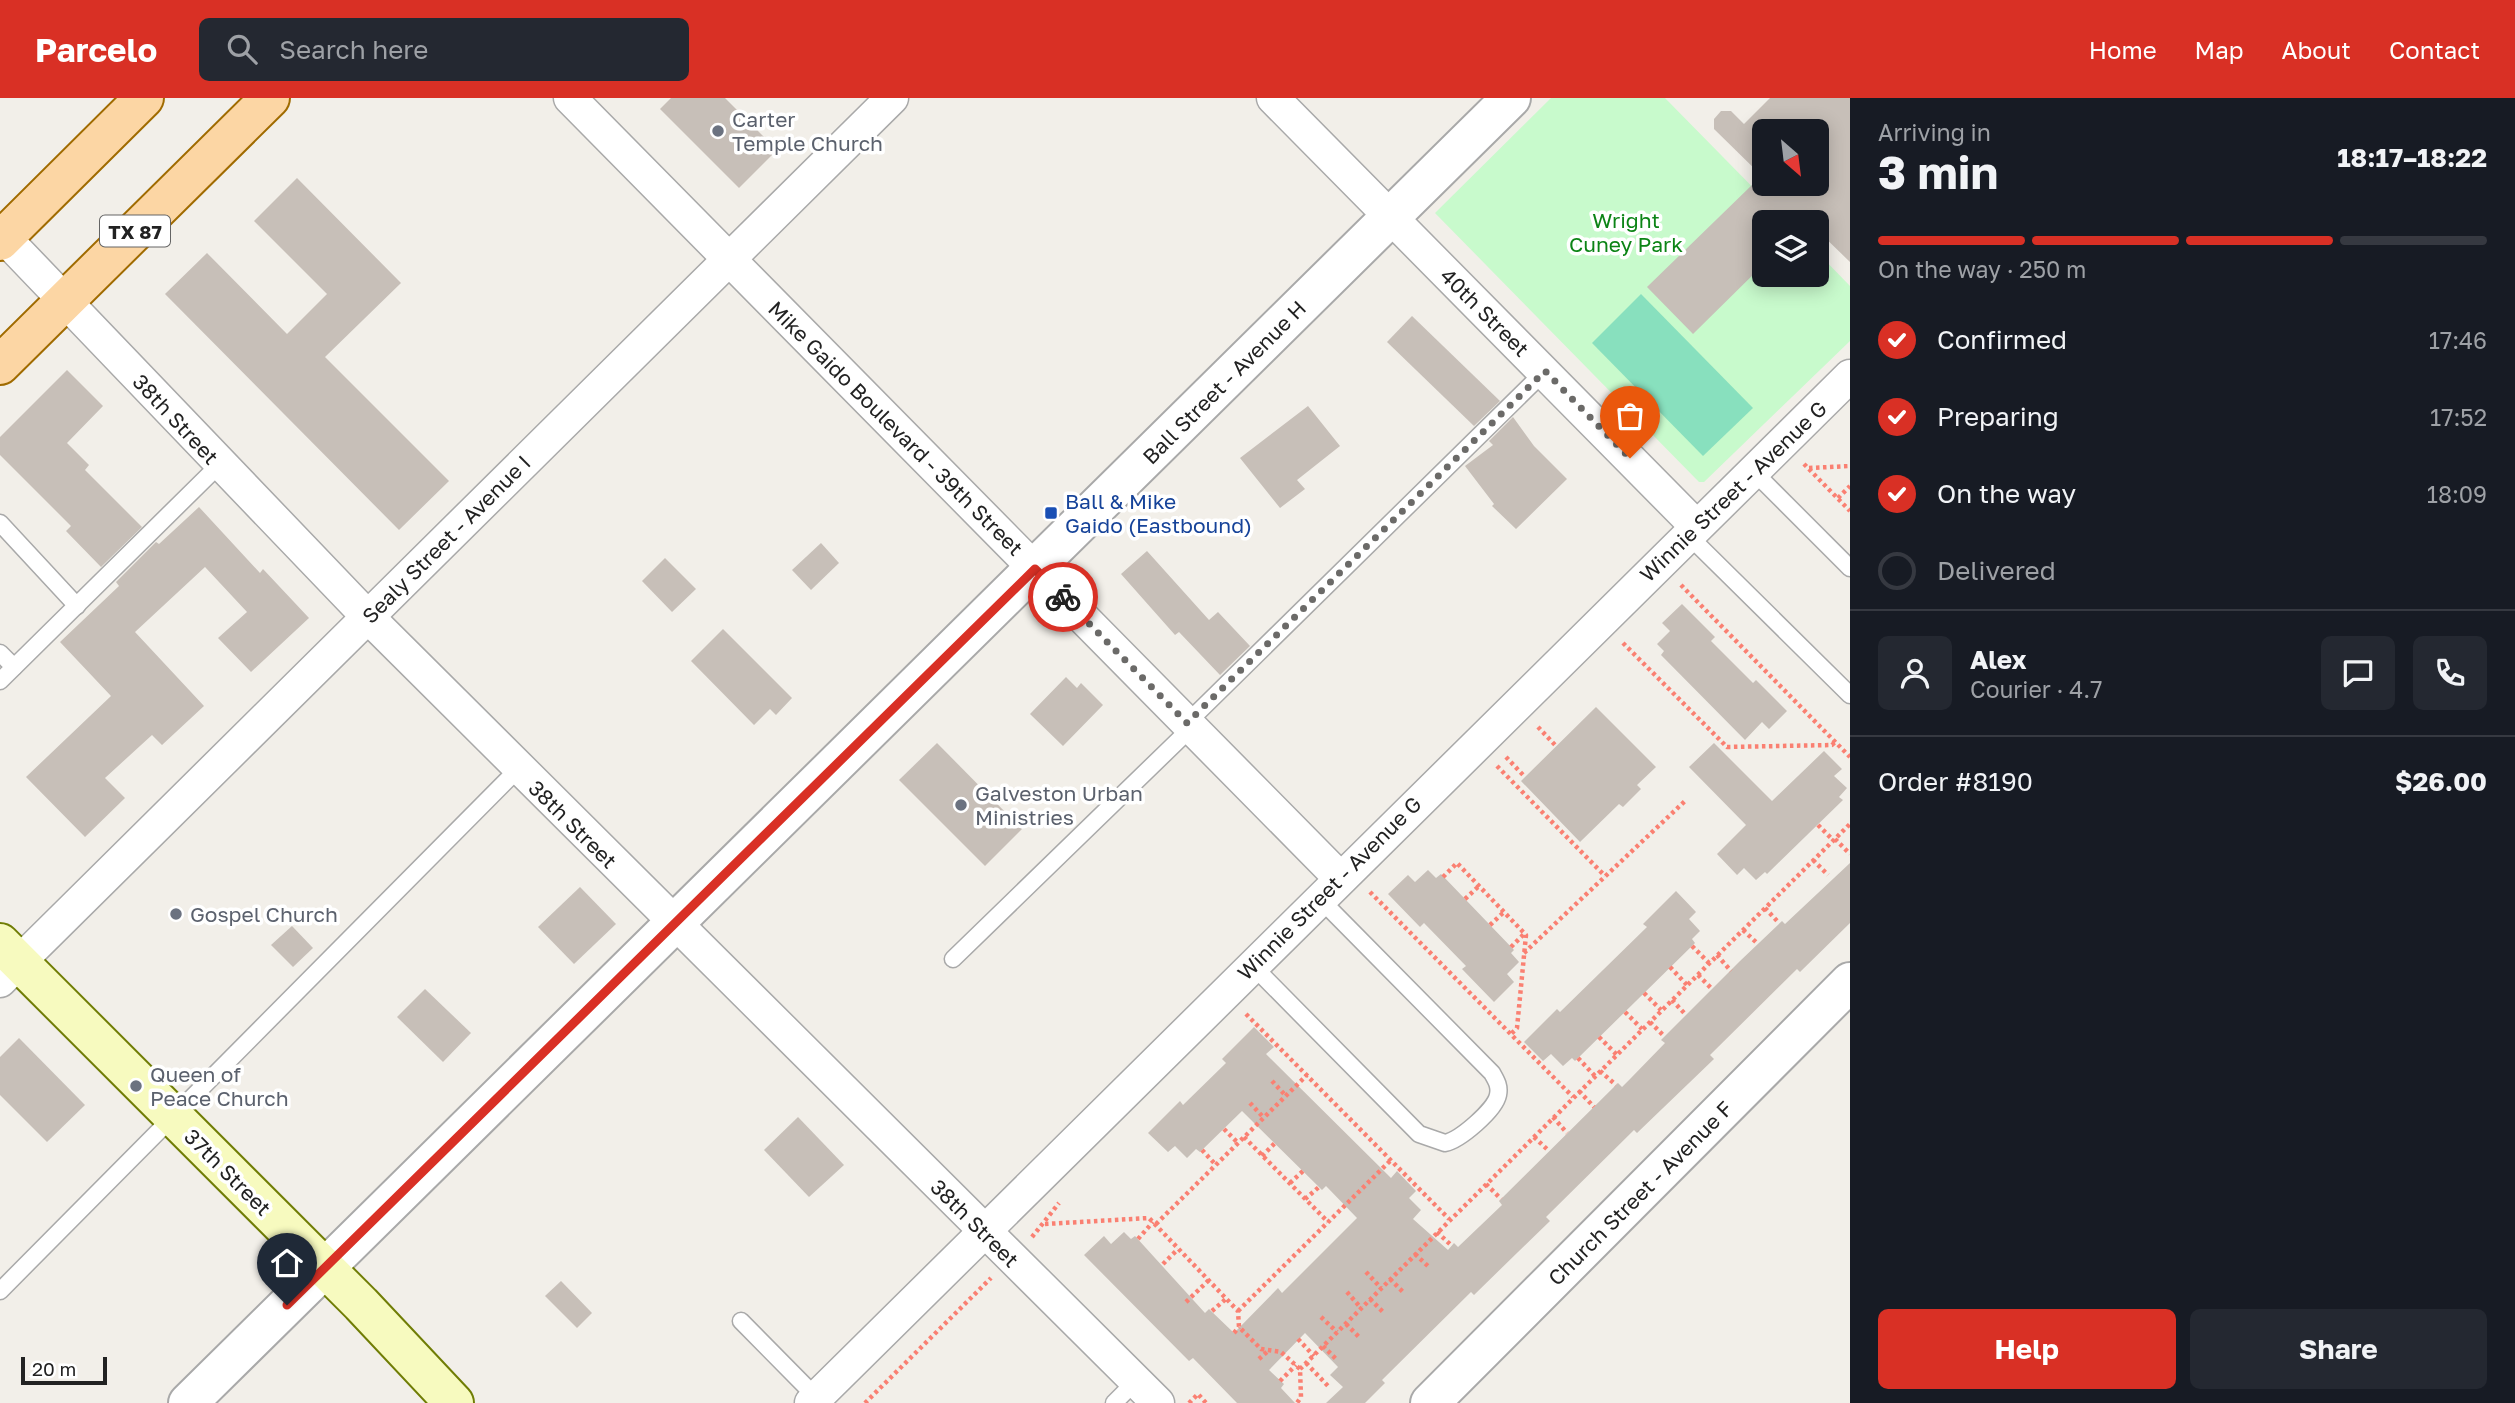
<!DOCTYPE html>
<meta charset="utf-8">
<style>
:root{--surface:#171b24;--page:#242831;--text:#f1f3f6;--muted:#9ea1a6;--line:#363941;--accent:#d93025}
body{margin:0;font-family:"Golos Text",sans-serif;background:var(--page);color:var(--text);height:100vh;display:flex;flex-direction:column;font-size:26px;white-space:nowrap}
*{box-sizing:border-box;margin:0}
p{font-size:23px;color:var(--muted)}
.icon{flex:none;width:38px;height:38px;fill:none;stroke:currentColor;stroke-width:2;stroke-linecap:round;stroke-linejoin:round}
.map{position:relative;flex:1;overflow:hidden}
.details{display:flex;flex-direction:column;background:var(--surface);width:665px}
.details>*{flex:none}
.needle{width:46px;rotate:152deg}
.buttons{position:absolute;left:1752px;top:21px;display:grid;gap:14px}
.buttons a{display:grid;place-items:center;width:77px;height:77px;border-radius:10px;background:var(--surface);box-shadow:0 4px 18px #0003;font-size:35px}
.scale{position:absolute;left:21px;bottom:18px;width:86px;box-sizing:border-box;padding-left:7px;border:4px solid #222;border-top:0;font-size:19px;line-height:24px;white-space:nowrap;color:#222;-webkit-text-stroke:5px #fff;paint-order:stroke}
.pin{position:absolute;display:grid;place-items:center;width:60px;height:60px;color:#fff;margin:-72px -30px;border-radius:50% 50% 50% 0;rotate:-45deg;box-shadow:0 0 7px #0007}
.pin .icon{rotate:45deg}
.courier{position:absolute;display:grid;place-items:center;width:70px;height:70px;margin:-35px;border:5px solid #d93025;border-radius:50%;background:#fff;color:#222;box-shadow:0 2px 9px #0007}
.headline em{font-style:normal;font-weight:700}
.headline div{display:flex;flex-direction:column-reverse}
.headline{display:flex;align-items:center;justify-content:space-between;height:119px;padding:0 28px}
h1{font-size:46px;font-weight:700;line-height:52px}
.bar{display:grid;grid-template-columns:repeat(4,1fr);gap:10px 7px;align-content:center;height:84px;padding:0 28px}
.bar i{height:9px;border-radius:5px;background:var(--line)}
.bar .current{background:var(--accent)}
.bar p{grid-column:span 4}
.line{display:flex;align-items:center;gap:18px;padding:0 28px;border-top:2px solid var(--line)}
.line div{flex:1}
.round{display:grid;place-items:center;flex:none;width:74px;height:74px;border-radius:10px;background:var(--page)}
ol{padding:0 28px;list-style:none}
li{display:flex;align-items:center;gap:21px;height:77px}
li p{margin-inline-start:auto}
li .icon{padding:7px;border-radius:50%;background:var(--accent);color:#fff;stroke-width:4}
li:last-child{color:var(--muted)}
li i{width:38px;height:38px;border:4px solid var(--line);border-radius:50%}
.button{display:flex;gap:14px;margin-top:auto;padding:14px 28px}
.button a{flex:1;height:80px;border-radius:10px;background:var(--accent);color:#fff;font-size:28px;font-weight:700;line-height:80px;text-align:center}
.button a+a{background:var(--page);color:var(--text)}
header{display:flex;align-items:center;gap:42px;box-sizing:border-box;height:98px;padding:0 35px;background:var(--accent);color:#fff}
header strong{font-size:33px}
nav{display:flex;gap:38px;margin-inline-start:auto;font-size:24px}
.search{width:490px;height:63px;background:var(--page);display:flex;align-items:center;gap:18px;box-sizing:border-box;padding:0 24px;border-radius:10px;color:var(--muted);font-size:26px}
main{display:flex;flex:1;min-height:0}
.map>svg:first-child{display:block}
.park{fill:#c8facc}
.pitch{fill:#88e0be}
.building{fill:#c7bfb8}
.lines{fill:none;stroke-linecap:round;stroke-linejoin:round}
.service-casing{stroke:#a9a9a9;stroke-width:19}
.minor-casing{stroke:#a9a9a9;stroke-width:35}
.tertiary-casing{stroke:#a9a9a9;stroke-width:42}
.secondary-casing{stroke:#707d05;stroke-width:42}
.primary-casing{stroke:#a06b00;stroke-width:42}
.path{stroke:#fa8072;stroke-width:4.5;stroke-dasharray:3.5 3.5;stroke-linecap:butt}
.service{stroke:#fff;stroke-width:16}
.minor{stroke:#fff;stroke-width:32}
.tertiary{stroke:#fff;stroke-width:38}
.secondary{stroke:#f7fabf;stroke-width:38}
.primary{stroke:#fcd6a4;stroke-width:38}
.done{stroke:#6b6a68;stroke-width:7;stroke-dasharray:0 12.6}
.route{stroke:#d93025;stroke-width:9}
.worship-dot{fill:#6b7280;stroke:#fff;stroke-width:2.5}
.transit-dot{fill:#1a4fb4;stroke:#fff;stroke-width:2.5}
.labels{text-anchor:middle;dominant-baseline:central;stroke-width:7;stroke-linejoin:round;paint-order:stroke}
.shield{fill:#fff;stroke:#646464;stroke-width:2}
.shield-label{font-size:19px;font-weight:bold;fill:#222}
.worship-label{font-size:21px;fill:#5b616d;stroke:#fff;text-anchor:start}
.park-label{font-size:21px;fill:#0c8416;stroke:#fff}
.street-label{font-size:21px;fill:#222;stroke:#fff}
.transit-label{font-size:21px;fill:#164399;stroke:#fff;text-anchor:start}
</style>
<header>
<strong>Parcelo</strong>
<div class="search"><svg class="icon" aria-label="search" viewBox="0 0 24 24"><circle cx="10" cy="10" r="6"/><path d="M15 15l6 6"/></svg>Search here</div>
<nav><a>Home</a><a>Map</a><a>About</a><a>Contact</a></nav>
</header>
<main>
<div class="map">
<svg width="1850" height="1305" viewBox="0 0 1850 1305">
<rect width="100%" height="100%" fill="#f2efe9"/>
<polygon class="park" points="1551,0 1665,0 1787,124 1764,124 1764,177 1816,177 1817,154 1850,188 1850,243 1704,384 1699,384 1435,115"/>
<polygon class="pitch" points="1641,196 1753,310 1703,358 1592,245"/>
<g class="building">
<polygon points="671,0 725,0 777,52 739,90 660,11"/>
<polygon points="1770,0 1850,0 1850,164 1816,131 1816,124 1764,124 1764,166 1693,236 1647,189 1753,86 1816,86 1816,33 1764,33 1764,80 1714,31 1714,21 1721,13 1731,13 1744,26"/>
<polygon points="297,80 401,185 325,259 449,383 399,432 165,196 207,155 287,236 327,196 254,123"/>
<polygon points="1412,218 1500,303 1474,328 1387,244"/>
<polygon points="67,272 103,308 67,345 89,367 85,372 142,429 101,469 66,433 71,428 0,357 0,339"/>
<polygon points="1308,308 1340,348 1297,382 1305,391 1280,410 1240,360"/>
<polygon points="1513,319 1534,348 1567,381 1516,431 1492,408 1494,406 1465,368 1493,347 1489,343"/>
<polygon points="199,409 260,475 263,471 309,520 251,574 218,540 247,514 205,469 135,534 204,608 162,647 152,637 105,680 125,700 85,739 26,679 111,598 60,544 119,488 116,484 156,444 159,446"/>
<polygon points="821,445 839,465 811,492 792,472"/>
<polygon points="1147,453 1209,522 1218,514 1250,548 1220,577 1179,534 1175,537 1121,476"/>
<polygon points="665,460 696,491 672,514 642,483"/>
<polygon points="1682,506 1715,539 1711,543 1753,585 1756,582 1787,613 1769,631 1762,624 1745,642 1661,557 1664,553 1657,546 1670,533 1662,525"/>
<polygon points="723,531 792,600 776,617 770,611 754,627 691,563"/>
<polygon points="1066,579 1077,590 1081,585 1103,607 1063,648 1030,616"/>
<polygon points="1596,609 1656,669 1637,687 1641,691 1623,709 1619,706 1580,744 1521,683"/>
<polygon points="937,645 1022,731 985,768 899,682"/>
<polygon points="1714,645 1772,703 1824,653 1842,671 1834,678 1847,690 1839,699 1843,702 1767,776 1765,774 1756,782 1744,770 1737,777 1717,756 1746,727 1689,669"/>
<polygon points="1850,765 1850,825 1800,874 1797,871 1710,957 1714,961 1637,1035 1634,1032 1546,1119 1550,1123 1518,1154 1474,1197 1471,1194 1382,1282 1385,1285 1365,1305 1326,1305 1343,1289 1330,1277 1338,1269 1305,1235 1269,1272 1284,1286 1281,1290 1295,1305 1237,1305 1193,1260 1189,1263 1084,1157 1104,1138 1111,1146 1124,1134 1131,1141 1135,1138 1205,1215 1209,1211 1234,1235 1278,1190 1282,1195 1357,1120 1326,1088 1322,1092 1242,1013 1200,1054 1196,1051 1187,1060 1175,1048 1168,1054 1148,1035 1180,1003 1183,1007 1226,965 1222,961 1254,929 1274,949 1266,956 1391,1080 1397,1073 1416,1093 1409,1100 1421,1112 1413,1121 1448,1152 1454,1145 1458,1149 1502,1107 1499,1103 1618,985 1622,989 1631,980 1665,945 1661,942 1740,863 1782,823 1785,826"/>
<polygon points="1428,772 1436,780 1441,776 1514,852 1511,855 1519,864 1507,876 1514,884 1494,904 1462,871 1466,868 1424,825 1420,829 1388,796 1408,777 1415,784"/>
<polygon points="580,789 616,826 574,866 538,829"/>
<polygon points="1676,793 1696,814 1689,821 1700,833 1692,841 1695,845 1575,963 1572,960 1563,968 1551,956 1543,963 1524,944 1557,911 1560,914 1647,829 1643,826"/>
<polygon points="292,828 313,850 293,869 271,847"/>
<polygon points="425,891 471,935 443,964 397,919"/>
<polygon points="19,940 85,1007 47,1044 0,997 0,959"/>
<polygon points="798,1019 844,1067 809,1099 764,1052"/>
<polygon points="561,1183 592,1215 577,1230 545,1198"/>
</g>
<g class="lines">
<defs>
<g id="service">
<polyline points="1752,372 1850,470"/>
<polyline points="0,425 77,508"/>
<polyline points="1688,437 1850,597"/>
<polyline points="0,555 14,569"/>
<polyline points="0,583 219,367"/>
<polyline points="1187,625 1545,273"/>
<polyline points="953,861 1192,629"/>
<path d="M 1251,866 L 1419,1036 L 1445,1045 C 1460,1042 1495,1012 1498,997 C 1500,988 1496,982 1492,975 L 1319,800"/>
<polyline points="0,1193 518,671"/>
<polyline points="741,1223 816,1299"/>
<polyline points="1114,1305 1136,1283"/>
</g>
<g id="minor">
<polyline points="570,0 1340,780"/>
<polyline points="1273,0 1696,428"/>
<polyline points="0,135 367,518 1158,1305"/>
<polyline points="0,883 892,0"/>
<polyline points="811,1305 1850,278"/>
</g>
<g id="tertiary">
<polyline points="188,1305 1511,0"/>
<polyline points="1430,1305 1850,884"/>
</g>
<polyline id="secondary" points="0,845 361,1206 454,1305"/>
<g id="primary">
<polyline points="0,143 144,0"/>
<polyline points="0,267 270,0"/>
</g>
</defs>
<use href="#service" class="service-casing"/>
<use href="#minor" class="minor-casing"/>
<use href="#tertiary" class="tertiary-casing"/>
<use href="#secondary" class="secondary-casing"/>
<use href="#primary" class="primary-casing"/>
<g class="path">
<polyline points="1804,366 1850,413"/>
<polyline points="1809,370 1850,368"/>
<polyline points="1838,400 1850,388"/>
<polyline points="1681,487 1850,659"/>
<polyline points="1623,545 1727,649 1832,647 1835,644"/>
<polyline points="1538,629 1556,648"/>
<polyline points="1506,659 1525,679"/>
<polyline points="1497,668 1605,778"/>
<polyline points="1818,727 1833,742"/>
<polyline points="1835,741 1850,756"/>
<polyline points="1813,762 1828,777"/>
<polyline points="1443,779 1457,765 1526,837 1517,930 1511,936"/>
<polyline points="1370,794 1573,999"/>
<polyline points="1465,801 1479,788"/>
<polyline points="1765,810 1779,825"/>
<polyline points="1490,827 1504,814"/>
<polyline points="1743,832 1758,846"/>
<polyline points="1692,848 1709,865"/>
<polyline points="1511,849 1524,836"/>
<polyline points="1524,855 1685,703"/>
<polyline points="1717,857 1731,873"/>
<polyline points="1670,869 1687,887"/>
<polyline points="1698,877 1712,891"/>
<polyline points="1644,895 1661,912"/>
<polyline points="1672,902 1686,917"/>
<polyline points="1625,914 1642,931"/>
<polyline points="1246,916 1449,1121"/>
<polyline points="1650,924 1664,938"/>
<polyline points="1599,939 1617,957"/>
<polyline points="1578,960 1595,978"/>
<polyline points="1600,973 1616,987"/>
<polyline points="1272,983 1286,998"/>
<polyline points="1579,993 1594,1009"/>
<polyline points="1250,1005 1264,1020"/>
<polyline points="1553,1019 1567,1035"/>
<polyline points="1224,1031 1238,1045"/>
<polyline points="1244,1039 1328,1124"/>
<polyline points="1534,1039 1549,1053"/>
<polyline points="1202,1052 1216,1067"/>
<polyline points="1262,1058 1275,1045"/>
<polyline points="1290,1085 1303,1073"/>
<polyline points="1486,1086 1501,1101"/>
<polyline points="1305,1101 1319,1089"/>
<polyline points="1045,1126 1149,1120 1238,1213 1239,1229 1261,1251 1281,1254 1300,1271 1301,1299 1297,1305"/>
<polyline points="1156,1126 1307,977"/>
<polyline points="1437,1134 1452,1148"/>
<polyline points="1032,1139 1059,1105"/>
<polyline points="1138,1141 1153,1124"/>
<polyline points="1415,1156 1430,1170"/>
<polyline points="1163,1166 1178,1151"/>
<polyline points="1366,1174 1381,1190"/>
<polyline points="1390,1181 1404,1195"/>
<polyline points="1347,1194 1361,1210"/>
<polyline points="1370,1201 1384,1215"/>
<polyline points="1186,1204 1209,1182"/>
<polyline points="1212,1213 1227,1200"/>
<polyline points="1238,1213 1391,1062"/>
<polyline points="1321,1219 1337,1234"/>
<polyline points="1346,1226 1359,1239"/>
<polyline points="1234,1235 1239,1229"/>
<polyline points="1298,1241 1314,1258"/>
<polyline points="1323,1248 1337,1262"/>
<polyline points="1259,1261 1268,1253"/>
<polyline points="1306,1265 1329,1289"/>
<polyline points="1300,1271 1850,726"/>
<polyline points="1280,1283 1296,1267"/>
<polyline points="865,1305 991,1180"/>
<polyline points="1189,1305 1198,1296 1206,1305"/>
</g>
<use href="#service" class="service"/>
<use href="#minor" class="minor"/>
<use href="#tertiary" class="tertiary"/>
<use href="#secondary" class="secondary"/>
<use href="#primary" class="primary"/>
</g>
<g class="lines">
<polyline class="done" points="1063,499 1187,625 1545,273 1630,360"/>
<polyline class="route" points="287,1207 1035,471 1063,499"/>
</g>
<g class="worship-dot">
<circle cx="718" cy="33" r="7"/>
<circle cx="961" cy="707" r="7"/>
<circle cx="176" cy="816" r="7"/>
<circle cx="136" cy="988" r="7"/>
</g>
<rect class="transit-dot" x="1044" y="408" width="14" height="14" rx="3.5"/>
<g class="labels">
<rect class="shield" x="100" y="117.5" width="70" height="31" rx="5"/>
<g class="shield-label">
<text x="135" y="133">TX 87</text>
</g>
<g class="worship-label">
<text x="732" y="21">Carter<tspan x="732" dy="24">Temple Church</tspan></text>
<text x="975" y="695">Galveston Urban<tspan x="975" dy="24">Ministries</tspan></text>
<text x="190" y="816">Gospel Church</text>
<text x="150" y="976">Queen of<tspan x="150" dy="24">Peace Church</tspan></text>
</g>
<g class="park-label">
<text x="1626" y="122">Wright<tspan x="1626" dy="24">Cuney Park</tspan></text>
</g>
<g class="street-label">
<text transform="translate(1485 214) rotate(45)">40th Street</text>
<text transform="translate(1224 284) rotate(-45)">Ball Street - Avenue H</text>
<text transform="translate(176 321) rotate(47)">38th Street</text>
<text transform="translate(896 330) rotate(45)">Mike Gaido Boulevard - 39th Street</text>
<text transform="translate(1733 393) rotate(-44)">Winnie Street - Avenue G</text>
<text transform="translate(446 441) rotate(-45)">Sealy Street - Avenue I</text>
<text transform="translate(573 726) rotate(45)">38th Street</text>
<text transform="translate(1329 790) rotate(-45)">Winnie Street - Avenue G</text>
<text transform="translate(228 1074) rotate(45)">37th Street</text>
<text transform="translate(1640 1095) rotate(-45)">Church Street - Avenue F</text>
<text transform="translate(975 1125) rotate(45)">38th Street</text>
</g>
<g class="transit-label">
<text x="1065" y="403">Ball &amp; Mike<tspan x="1065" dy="24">Gaido (Eastbound)</tspan></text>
</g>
</g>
</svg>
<div class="buttons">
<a><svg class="needle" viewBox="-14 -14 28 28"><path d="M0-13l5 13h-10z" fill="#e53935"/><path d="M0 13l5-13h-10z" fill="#9ea1a6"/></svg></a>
<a><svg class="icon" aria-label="layers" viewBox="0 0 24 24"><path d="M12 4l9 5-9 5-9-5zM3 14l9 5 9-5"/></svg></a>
</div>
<div class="scale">20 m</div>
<div class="pin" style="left:1630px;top:360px;background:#ea580c"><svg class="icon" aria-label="bag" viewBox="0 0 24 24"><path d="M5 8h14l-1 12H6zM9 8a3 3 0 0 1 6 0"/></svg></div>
<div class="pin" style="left:287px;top:1207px;background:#1f2937"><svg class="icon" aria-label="home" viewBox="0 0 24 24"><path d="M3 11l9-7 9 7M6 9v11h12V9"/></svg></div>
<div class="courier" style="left:1063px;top:499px"><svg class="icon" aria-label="bike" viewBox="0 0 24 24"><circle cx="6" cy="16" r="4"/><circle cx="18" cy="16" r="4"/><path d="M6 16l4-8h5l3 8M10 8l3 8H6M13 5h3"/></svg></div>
</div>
<section class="details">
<div class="headline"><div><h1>3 min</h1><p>Arriving in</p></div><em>18:17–18:22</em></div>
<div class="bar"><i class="current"></i><i class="current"></i><i class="current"></i><i></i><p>On the way · 250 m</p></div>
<ol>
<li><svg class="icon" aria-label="check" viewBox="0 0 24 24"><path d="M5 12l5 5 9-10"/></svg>Confirmed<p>17:46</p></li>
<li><svg class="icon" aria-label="check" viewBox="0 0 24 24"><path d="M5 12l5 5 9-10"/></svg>Preparing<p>17:52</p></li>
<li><svg class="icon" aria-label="check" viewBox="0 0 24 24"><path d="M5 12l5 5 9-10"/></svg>On the way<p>18:09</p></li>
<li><i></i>Delivered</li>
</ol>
<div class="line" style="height:126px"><a class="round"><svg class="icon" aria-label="person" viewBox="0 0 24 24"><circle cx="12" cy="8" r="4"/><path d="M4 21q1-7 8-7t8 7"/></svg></a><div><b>Alex</b><p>Courier · 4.7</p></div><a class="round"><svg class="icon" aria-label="chat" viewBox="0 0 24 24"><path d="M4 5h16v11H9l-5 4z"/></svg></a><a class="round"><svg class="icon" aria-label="phone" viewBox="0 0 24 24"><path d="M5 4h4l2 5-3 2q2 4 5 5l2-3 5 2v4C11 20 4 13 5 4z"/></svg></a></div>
<div class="line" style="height:91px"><div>Order #8190</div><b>$26.00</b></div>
<div class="button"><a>Help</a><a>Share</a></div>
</section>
</main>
